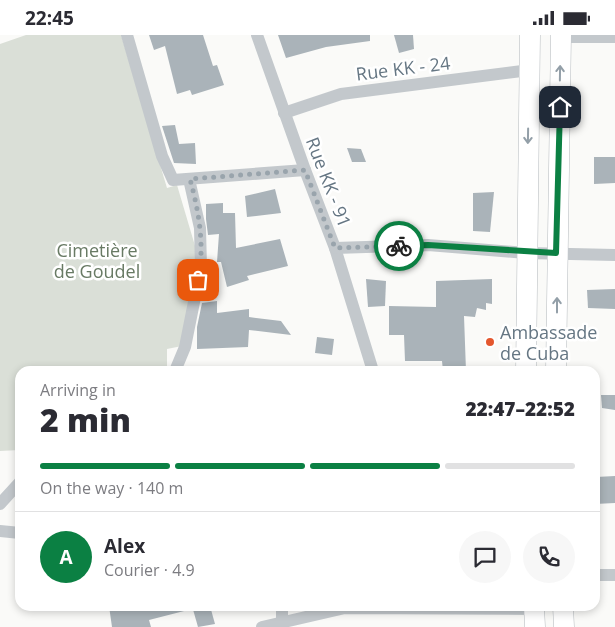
<!DOCTYPE html>
<meta charset="utf-8">
<style>
:root{--surface:#fff;--page:#f7f7f7;--text:#2b2b33;--muted:#7c7c81;--line:#e1e1e2;--accent:#0b8043}
body{margin:0;font-family:"Open Sans",sans-serif;background:var(--page);color:var(--text);height:100vh;display:flex;flex-direction:column;font-size:19px;white-space:nowrap}
*{box-sizing:border-box;margin:0}
p{font-size:16px;color:var(--muted)}
.icon{flex:none;width:28px;height:28px;fill:none;stroke:currentColor;stroke-width:2;stroke-linecap:round;stroke-linejoin:round}
.map{position:relative;flex:1;overflow:hidden}
.details{position:absolute;left:15px;top:331px;width:585px;height:245px;display:flex;flex-direction:column;background:var(--surface);border-radius:15px;box-shadow:0 2px 8px #0003}
.details>*{flex:none}
.pin{position:absolute;display:grid;place-items:center;width:42px;height:42px;color:#fff;margin:-21px;border-radius:10px;box-shadow:0 2px 8px #0006}
.courier{position:absolute;display:grid;place-items:center;width:50px;height:50px;margin:-25px;border:4px solid #0b8043;border-radius:50%;background:#fff;color:#222;box-shadow:0 1px 6px #0007}
.headline em{font-style:normal;font-weight:800}
.headline div{display:flex;flex-direction:column-reverse}
.headline{display:flex;align-items:center;justify-content:space-between;height:85px;padding:0 25px}
h1{font-size:32px;font-weight:800;line-height:38px}
.bar{display:grid;grid-template-columns:repeat(4,1fr);gap:8px 5px;align-content:center;height:60px;padding:0 25px}
.bar i{height:6px;border-radius:4px;background:var(--line)}
.bar .on{background:var(--accent)}
.bar p{grid-column:span 4}
.line{display:flex;align-items:center;gap:12px;padding:0 25px;border-top:1px solid var(--line)}
.line div{flex:1}
.round{display:grid;place-items:center;flex:none;width:52px;height:52px;border-radius:26px;background:var(--page)}
.status{display:flex;justify-content:space-between;align-items:center;height:35px;padding:0 25px;background:var(--surface);direction:ltr}
.status svg{height:14px;fill:currentColor}
.map>svg:first-child{display:block}
.green{fill:#dadfd7}
.building{fill:#aab3b9}
.lines{fill:none;stroke-linecap:round;stroke-linejoin:round}
.primary-casing{stroke:#b5babe;stroke-width:21}
.minor{stroke:#c3c8cc;stroke-width:12}
.primary{stroke:#fff;stroke-width:20}
.oneway{stroke:#939fa8}
.done{stroke:#99a4ac;stroke-width:5;stroke-dasharray:0 9}
.route{stroke:#0b8043;stroke-width:6}
.poi-dot{fill:#e4572e;stroke:#fff;stroke-width:2}
.labels{text-anchor:middle;dominant-baseline:central;stroke-width:5;stroke-linejoin:round;paint-order:stroke}
.street-label{font-size:18px;fill:#657683;stroke:#fff}
.park-label{font-size:18px;fill:#687a64;stroke:#fff}
.poi-label{font-size:18px;fill:#657683;stroke:#fff;text-anchor:start}
</style>
<div class="status"><b>22:45</b><svg viewBox="0 0 49 12"><path d="M0 12V9h3v3zM5 12V6h3v6zM10 12V3h3v9zM15 12V0h3v12zM26 1h20v11H26zM47 4h2v5h-2z"/></svg></div>
<div class="map">
<svg width="615" height="592" viewBox="0 0 615 592">
<rect width="100%" height="100%" fill="#fafaf8"/>
<polygon class="green" points="26,0 121,0 167,153 177,150 198,221 182,311 167,314 167,336 20,336 20,415 0,416 0,9"/>
<g class="building">
<polygon points="149,0 203,0 213,31 217,30 224,50 192,60 190,55 177,59 165,11 154,15"/>
<polygon points="278,0 370,0 370,6 326,12 286,23"/>
<polygon points="394,0 413,0 414,14 399,18"/>
<polygon points="175,90 179,109 195,108 196,129 174,128 162,91"/>
<polygon points="347,113 361,114 366,127 352,127"/>
<polygon points="594,122 615,122 615,148 594,149"/>
<polygon points="275,154 281,178 247,182 245,161"/>
<polygon points="494,157 490,197 473,196 473,158"/>
<polygon points="223,168 223,178 235,178 236,213 280,204 288,231 247,241 249,245 227,252 221,227 217,227 219,199 208,200 206,184 206,169"/>
<polygon points="366,244 386,246 385,271 368,272"/>
<polygon points="492,244 492,269 486,268 486,275 477,273 475,282 464,281 466,336 443,336 442,326 405,326 404,300 389,300 389,271 436,272 436,246"/>
<polygon points="615,254 615,274 588,273 587,255"/>
<polygon points="217,266 217,278 249,274 249,282 281,286 291,300 249,295 248,312 197,314 197,292 202,268"/>
<polygon points="317,302 334,304 332,320 315,318"/>
<polygon points="601,360 615,360 615,375 602,373"/>
<polygon points="615,441 615,468 595,469 596,442"/>
<polygon points="109,571 188,571 188,575 149,585 151,592 112,592"/>
<polygon points="192,571 210,571 215,589 198,592"/>
</g>
<g class="lines">
<defs>
<g id="primary">
<polyline points="526,336 530,0"/>
<polyline points="556,336 561,0"/>
<polyline points="534,571 535,592"/>
<polyline points="563,571 564,592"/>
</g>
</defs>
<use href="#primary" class="primary-casing"/>
<g class="minor">
<polyline points="127,0 162,121 173,145 305,135"/>
<polyline points="257,0 305,135 335,213 373,336"/>
<polyline points="561,2 615,2"/>
<polyline points="284,78 341,59 530,35"/>
<polyline points="335,213 428,210 526,218 615,220"/>
<polyline points="175,336 185,312 201,232 200,193 189,144"/>
<polyline points="0,469 20,447"/>
<polyline points="0,496 20,498"/>
<polyline points="595,540 615,540"/>
<polyline points="262,592 345,573 534,574"/>
<polyline points="282,592 282,571"/>
</g>
<use href="#primary" class="primary"/>
</g>
<defs><path id="oneway-shaft" d="M-6 0H5M1.5-3L5.5 0L1.5 3" fill="none" stroke-width="1.6" stroke-linecap="round" stroke-linejoin="round" transform="scale(1.25)"/></defs>
<g class="oneway">
<use href="#oneway-shaft" transform="translate(560 38) rotate(-89)"/>
<use href="#oneway-shaft" transform="translate(528 101) rotate(91)"/>
<use href="#oneway-shaft" transform="translate(557 270) rotate(-90)"/>
</g>
<g class="lines">
<path class="done" d="M 198,245 C 205,211 199,177 190,144 L 305,135 L 335,213 L 399,211"/>
<polyline class="route" points="399,211 428,210 556,218 560,72"/>
</g>
<circle class="poi-dot" cx="490" cy="307" r="5"/>
<g class="labels">
<g class="street-label">
<text transform="translate(403 33) rotate(-7)">Rue KK - 24</text>
<text transform="translate(329 147) rotate(69)">Rue KK - 91</text>
</g>
<g class="park-label">
<text x="97" y="215">Cimetière<tspan x="97" dy="21">de Goudel</tspan></text>
</g>
<g class="poi-label">
<text x="500" y="297">Ambassade<tspan x="500" dy="21">de Cuba</tspan></text>
</g>
</g>
</svg>
<div class="pin" style="left:198px;top:245px;background:#ea580c"><svg class="icon" aria-label="bag" viewBox="0 0 24 24"><path d="M5 8h14l-1 12H6zM9 8a3 3 0 0 1 6 0"/></svg></div>
<div class="pin" style="left:560px;top:72px;background:#1f2937"><svg class="icon" aria-label="home" viewBox="0 0 24 24"><path d="M3 11l9-7 9 7M6 9v11h12V9"/></svg></div>
<div class="courier" style="left:399px;top:211px"><svg class="icon" aria-label="bike" viewBox="0 0 24 24"><circle cx="6" cy="16" r="4"/><circle cx="18" cy="16" r="4"/><path d="M6 16l4-8h5l3 8M10 8l3 8H6M13 5h3"/></svg></div>
<section class="details">
<div class="headline"><div><h1>2 min</h1><p>Arriving in</p></div><em>22:47–22:52</em></div>
<div class="bar"><i class="on"></i><i class="on"></i><i class="on"></i><i></i><p>On the way · 140 m</p></div>
<div class="line" style="height:90px"><b class="round" style="background:var(--accent);color:#fff">A</b><div><b>Alex</b><p>Courier · 4.9</p></div><a class="round"><svg class="icon" aria-label="chat" viewBox="0 0 24 24"><path d="M4 5h16v11H9l-5 4z"/></svg></a><a class="round"><svg class="icon" aria-label="phone" viewBox="0 0 24 24"><path d="M5 4h4l2 5-3 2q2 4 5 5l2-3 5 2v4C11 20 4 13 5 4z"/></svg></a></div>
</section>
</div>
